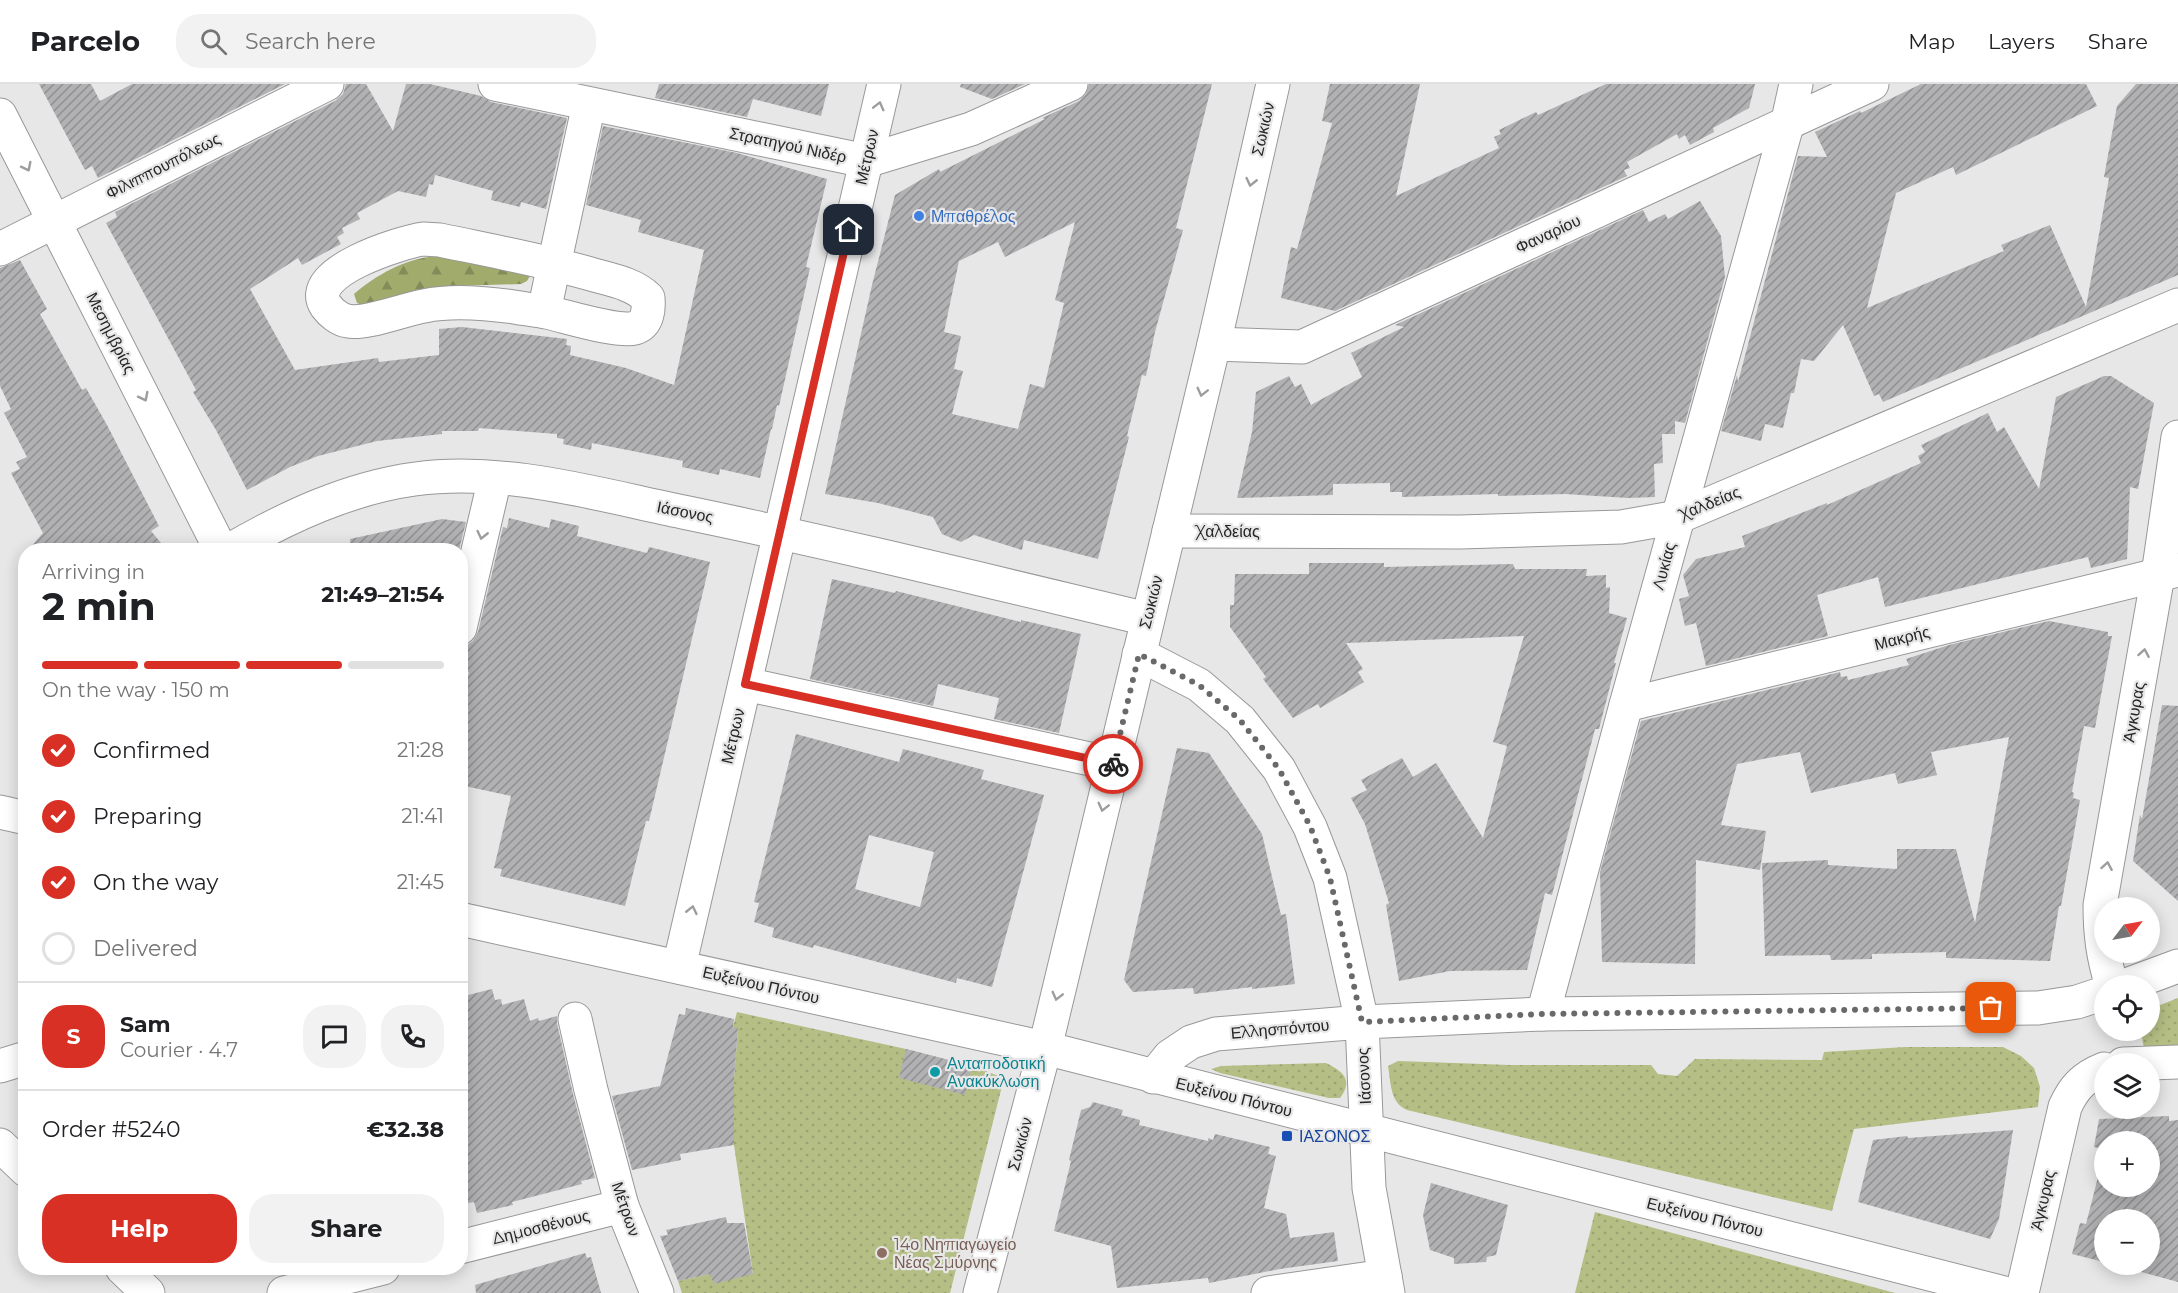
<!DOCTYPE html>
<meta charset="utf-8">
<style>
:root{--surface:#fff;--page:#f2f2f2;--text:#202124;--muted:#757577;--line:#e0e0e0;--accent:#d93025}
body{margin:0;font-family:Montserrat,sans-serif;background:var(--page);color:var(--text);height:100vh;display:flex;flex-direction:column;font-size:22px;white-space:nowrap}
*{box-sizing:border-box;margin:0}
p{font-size:20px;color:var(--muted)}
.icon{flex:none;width:33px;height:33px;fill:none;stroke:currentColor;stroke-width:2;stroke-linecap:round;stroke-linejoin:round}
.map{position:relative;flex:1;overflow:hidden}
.sheet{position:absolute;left:18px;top:459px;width:450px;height:732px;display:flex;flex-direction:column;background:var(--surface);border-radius:24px;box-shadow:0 3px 15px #0003}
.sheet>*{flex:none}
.needle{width:39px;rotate:58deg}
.controls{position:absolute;left:2094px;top:813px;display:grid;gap:12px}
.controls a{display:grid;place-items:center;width:66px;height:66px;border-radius:50%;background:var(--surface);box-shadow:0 3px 15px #0003;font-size:30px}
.pin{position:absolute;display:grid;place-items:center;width:51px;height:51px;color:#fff;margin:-26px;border-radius:12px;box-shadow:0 3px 9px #0006}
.courier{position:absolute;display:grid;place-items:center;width:60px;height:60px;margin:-30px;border:4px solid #d93025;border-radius:50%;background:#fff;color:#222;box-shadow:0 2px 8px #0007}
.head em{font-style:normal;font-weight:700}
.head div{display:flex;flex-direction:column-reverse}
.head{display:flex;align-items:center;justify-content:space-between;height:102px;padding:0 24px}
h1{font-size:39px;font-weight:700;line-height:45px}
.bar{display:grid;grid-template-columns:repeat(4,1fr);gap:9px 6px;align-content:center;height:72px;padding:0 24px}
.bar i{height:8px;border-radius:4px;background:var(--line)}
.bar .current{background:var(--accent)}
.bar p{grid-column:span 4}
.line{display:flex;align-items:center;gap:15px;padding:0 24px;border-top:2px solid var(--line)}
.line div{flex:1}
.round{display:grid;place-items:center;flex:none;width:63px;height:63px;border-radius:24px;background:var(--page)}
ol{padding:0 24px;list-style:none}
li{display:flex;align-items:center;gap:18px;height:66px}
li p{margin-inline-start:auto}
li .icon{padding:6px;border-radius:50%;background:var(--accent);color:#fff;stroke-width:4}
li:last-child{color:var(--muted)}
li i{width:33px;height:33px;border:3px solid var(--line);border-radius:50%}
.cta{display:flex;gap:12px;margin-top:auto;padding:12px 24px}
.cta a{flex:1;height:69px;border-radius:24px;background:var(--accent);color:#fff;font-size:24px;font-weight:700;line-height:69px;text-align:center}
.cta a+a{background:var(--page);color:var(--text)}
header{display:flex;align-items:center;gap:36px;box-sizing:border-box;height:84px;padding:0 30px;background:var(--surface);border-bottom:2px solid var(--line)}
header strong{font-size:28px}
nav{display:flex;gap:33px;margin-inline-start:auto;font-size:21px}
.search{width:420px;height:54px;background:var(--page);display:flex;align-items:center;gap:15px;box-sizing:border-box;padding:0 21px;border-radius:24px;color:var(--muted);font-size:22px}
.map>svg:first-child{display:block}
.grass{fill:url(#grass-dots)}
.forest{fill:url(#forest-firs)}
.building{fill:url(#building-hatch);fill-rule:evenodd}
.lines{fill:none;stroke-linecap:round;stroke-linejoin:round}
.minor-casing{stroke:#989899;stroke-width:35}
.minor{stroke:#fff;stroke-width:33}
.oneway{stroke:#9d9d9d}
.done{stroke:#69696a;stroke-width:6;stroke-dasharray:0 10.8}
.route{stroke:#d93025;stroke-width:8}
.shop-dot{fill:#3f7fe0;stroke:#e7e7e8;stroke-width:2}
.culture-dot{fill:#0f9aa8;stroke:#e7e7e8;stroke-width:2}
.transit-dot{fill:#1a4fb4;stroke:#e7e7e8;stroke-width:2}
.education-dot{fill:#8d6e63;stroke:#e7e7e8;stroke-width:2}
.labels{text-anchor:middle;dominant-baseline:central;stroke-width:4.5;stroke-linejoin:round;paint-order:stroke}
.street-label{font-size:16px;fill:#252526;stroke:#e7e7e8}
.shop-label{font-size:16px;fill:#366cbe;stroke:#e7e7e8;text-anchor:start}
.culture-label{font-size:16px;fill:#0d838f;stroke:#e7e7e8;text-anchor:start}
.transit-label{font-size:16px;fill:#164399;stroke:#e7e7e8;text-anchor:start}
.education-label{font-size:16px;fill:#785e54;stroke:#e7e7e8;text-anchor:start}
</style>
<header>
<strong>Parcelo</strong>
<div class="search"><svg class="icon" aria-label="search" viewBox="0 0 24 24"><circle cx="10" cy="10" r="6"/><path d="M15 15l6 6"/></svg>Search here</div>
<nav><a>Map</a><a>Layers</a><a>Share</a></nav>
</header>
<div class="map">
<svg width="2178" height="1209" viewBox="0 0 2178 1209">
<defs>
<pattern id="grass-dots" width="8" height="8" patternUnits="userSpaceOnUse" patternTransform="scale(1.5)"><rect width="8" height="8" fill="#b5be84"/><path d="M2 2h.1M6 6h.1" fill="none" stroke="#9ca372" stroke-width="1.8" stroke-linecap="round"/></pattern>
<pattern id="forest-firs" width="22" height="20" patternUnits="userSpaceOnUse" patternTransform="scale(1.5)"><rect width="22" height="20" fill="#a1ab6c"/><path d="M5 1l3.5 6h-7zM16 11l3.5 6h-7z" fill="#838b59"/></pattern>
<pattern id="building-hatch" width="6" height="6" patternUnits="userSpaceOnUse" patternTransform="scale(1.5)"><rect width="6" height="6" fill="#b1b1b3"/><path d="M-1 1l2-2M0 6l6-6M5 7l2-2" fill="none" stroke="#909091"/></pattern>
</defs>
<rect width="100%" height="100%" fill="#e7e7e8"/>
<g class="grass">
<polygon points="2178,914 2178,969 2146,966 2143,960 2141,947 2150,946 2150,925"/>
<polygon points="737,928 906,965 972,982 1004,994 950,1209 682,1209 678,1197 710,1190 753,1190 734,1061 734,994 738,945 733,943"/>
<path d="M 1905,963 L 2003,963 L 2021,972 L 2034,984 L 2040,1003 L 2038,1023 L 1854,1045 L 1832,1127 L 1407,1026 C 1390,1019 1391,999 1388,982 L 1398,977 L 1510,981 L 1651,981 L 1658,990 L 1677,992 L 1695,975 L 1822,976 L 1824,968 Z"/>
<path d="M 1326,979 C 1342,987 1354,995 1340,1014 L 1329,1014 L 1220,989 L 1211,985 L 1221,982 Z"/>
<polygon points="1595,1128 1895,1209 1575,1209"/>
</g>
<path class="forest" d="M 435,172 L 525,187 L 530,192 L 527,197 L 521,200 L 453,202 L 428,205 L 364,222 L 357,219 L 354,210 C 376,191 405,175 435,172 Z"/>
<g class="building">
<polygon points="39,0 91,0 100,17 132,0 285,0 98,94 92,82 85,86"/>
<polygon points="346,0 366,0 393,47 406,0 430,0 481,12 491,18 567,34 546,125 521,118 520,123 491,116 493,107 435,91 433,101 429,100 426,113 398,107 357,129 360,135 342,144 344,149 337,153 341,160 302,181 298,174 250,205 295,286 378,274 379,278 439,271 439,245 462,243 567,255 566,261 571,262 570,271 626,284 674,301 704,166 638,148 641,136 586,121 603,42 737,69 827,95 806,183 810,184 779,322 777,321 772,345 771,345 760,394 720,385 719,391 682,383 683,377 592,359 591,366 563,360 564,355 557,354 557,350 479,344 478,347 442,347 442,350 377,357 318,372 290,383 247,406 216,346 193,308 196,306 106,139 117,133 115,128 335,17 343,10"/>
<polygon points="659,0 829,0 821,32 753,15 747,33 655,14"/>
<polygon points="961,0 1025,0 992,15 960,3"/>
<path d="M 1089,0 L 1212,0 L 1176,144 L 1183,146 L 1155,248 L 1146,292 L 1142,291 L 1127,352 L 1129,353 L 1098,475 L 1024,456 L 1022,466 L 974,451 L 961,458 L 942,450 L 933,433 L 878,419 L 825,410 L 872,201 L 895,111 L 939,85 L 940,88 L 1045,35 L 1042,34 L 1079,17 L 1086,10 ZM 1075,138 L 1055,216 L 1064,219 L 1044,304 L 1030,300 L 1018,345 L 952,330 L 963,287 L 954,285 L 961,252 L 944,248 L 959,177 L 998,158 L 1005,173 Z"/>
<polygon points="1330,0 1420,0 1396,112 1499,64 1494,53 1501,50 1499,46 1536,28 1538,31 1606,0 1755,0 1749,24 1713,44 1714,48 1690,61 1685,51 1679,55 1677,50 1627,78 1630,84 1624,86 1627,92 1335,227 1281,214 1291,163 1297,165 1332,39 1322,37"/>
<polygon points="1921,0 2086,0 2097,22 1956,91 1953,83 1896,109 1867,224 2004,167 2001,161 2050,141 2086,223 2109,94 2104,93 2117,22 2136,0 2178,0 2178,191 1883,318 1879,310 1874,312 1843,241 1814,277 1801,275 1794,309 1791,309 1783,344 1765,340 1761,357 1721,347 1737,291 1738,298 1798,72 1827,73 1815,48 1860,27 1861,29"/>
<polygon points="1700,117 1721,152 1725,193 1685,339 1675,337 1675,350 1662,350 1663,379 1654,380 1655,413 1628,414 1565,410 1498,412 1498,410 1402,413 1402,408 1390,408 1390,399 1333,400 1333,411 1237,414 1252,348 1256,308 1289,292 1295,303 1301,300 1311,321 1362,293 1351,269 1404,243 1395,241 1643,126 1649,138 1665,130 1668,135"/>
<polygon points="20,176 47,225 40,230 82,306 86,304 107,341 159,442 151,447 167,466 28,466 43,449 11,389 20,385 16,378 27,373 4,329 11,325 0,302 0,184"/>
<polygon points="2104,292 2111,292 2154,319 2138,405 2130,403 2127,475 2091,484 2088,473 1885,523 1878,493 1817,511 1828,552 1706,582 1696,539 1685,542 1679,515 1689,512 1683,491 1696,475 1745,463 1742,452 1827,419 1827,421 1921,379 1918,372 1925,368 1921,361 1988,329 1997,348 2004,343 2039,405 2056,313"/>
<polygon points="509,434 549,444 551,435 579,442 577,452 647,469 649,463 710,478 649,737 646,737 625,822 500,792 502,785 494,784 511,712 460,701 460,625 469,588 460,587 460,562 466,562 473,557 478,548 503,443 507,444"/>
<polygon points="442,435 466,438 459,466 351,466 350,455"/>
<polygon points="1309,479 1384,479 1384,483 1513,480 1515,485 1587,485 1586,492 1606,491 1606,504 1610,503 1609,529 1627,534 1614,579 1616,579 1599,645 1595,645 1552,811 1545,809 1527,886 1450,887 1399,897 1386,821 1389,819 1365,740 1351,714 1367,706 1361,696 1402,674 1413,693 1436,679 1483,754 1507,662 1493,658 1524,552 1346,559 1363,585 1358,588 1364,598 1320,624 1318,620 1293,634 1263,595 1266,593 1230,543 1230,521 1234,521 1235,490 1309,490"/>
<polygon points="832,495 895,509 896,507 1021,538 1021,536 1081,550 1059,649 994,635 999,614 938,600 933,622 810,595"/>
<polygon points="2049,537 2108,548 2108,552 2112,552 2095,644 2084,642 2072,708 2074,709 2073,714 2080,716 2061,822 2059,822 2050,877 1946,874 1946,868 1872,870 1872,875 1831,876 1830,871 1765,872 1762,779 1828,776 1828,781 1897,785 1897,765 1956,765 1975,839 2009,653 1931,668 1937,691 1898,700 1895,689 1811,709 1800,668 1737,680 1721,741 1766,747 1760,786 1696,776 1695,880 1602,878 1600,788 1641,637 1840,588 1841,593 1847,592 1848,596 1909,581 1906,575 1949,561"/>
<polygon points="2162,621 2178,622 2178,817 2133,777 2140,731 2142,735"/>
<path d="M 796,650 L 899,678 L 903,665 L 984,686 L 981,695 L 1044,711 L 992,903 L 957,894 L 956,899 L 814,861 L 813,864 L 772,853 L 774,844 L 754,838 L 759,819 L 754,818 ZM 869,751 L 934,768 L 920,823 L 855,805 Z"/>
<polygon points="1177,664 1209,669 1262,750 1281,831 1286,830 1295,900 1252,905 1252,903 1194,910 1193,904 1133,908 1124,896"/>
<polygon points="492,905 495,916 501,915 502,921 524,915 530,937 538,934 539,937 557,932 557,939 573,1010 595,1094 581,1097 582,1100 512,1118 513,1121 477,1129 474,1118 468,1119 467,1114 460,1115 460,913"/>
<polygon points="686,924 734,935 733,943 738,944 734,994 734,1061 680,1070 681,1076 632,1086 612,1012 660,1002 679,930 685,931"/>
<polygon points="906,965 972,982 965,1011 899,994"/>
<polygon points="1093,1018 1123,1026 1121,1031 1140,1036 1139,1041 1208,1057 1208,1054 1213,1056 1215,1050 1270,1063 1268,1070 1276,1072 1264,1124 1286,1130 1290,1154 1334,1148 1338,1177 1280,1185 1209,1199 1208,1194 1117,1204 1111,1162 1054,1147 1071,1077 1069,1076 1081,1026 1090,1023"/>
<path d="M 2169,1032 L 2169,1037 L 2178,1036 L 2178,1198 L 2112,1180 L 2150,1180 L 2150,1136 L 2104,1136 L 2104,1178 L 2072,1170 L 2080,1139 L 2086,1140 L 2097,1097 L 2102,1065 L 2094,1063 L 2099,1035 ZM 2104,1058 L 2150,1058 L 2150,1102 L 2104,1102 Z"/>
<polygon points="2013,1046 1999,1135 1990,1155 1858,1118 1873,1056 1907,1052 1908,1054"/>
<polygon points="1431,1099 1508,1121 1496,1171 1487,1173 1486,1178 1454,1180 1454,1174 1430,1166 1423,1131"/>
<polygon points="726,1133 727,1139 744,1139 753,1190 714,1200 710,1190 678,1197 660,1152 668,1151 666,1146"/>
<polygon points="585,1169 587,1174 591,1173 601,1209 476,1209 475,1201"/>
</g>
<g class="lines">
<defs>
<g id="minor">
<polyline points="495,0 866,77 971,45 1071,0"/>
<polyline points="0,31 221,466"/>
<path d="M 423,155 L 440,156 C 492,167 543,176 594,191 C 612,196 634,200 648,214 C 649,225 648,240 635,244 C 618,249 565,232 546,228 C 535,226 525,225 514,223 C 485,219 453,216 424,222 C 405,225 365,241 348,237 C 340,236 331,229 326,222 C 303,188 402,158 423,155 Z"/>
<polyline points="0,165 327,0"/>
<polyline points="544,227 589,20"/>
<polyline points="1214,260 1302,263 1872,0"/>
<polyline points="1169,447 1460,448 1621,443 1678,433 2178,221"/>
<path d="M 230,466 C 287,433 349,404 415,395 C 505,383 596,410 683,428 C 838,460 992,498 1147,535"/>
<polyline points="460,544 495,394"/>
<polyline points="1139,570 1199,601 1240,636 1279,685 1310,743 1330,794 1362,938 1369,1104 1388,1209"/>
<polyline points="745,600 1113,680"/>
<polyline points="1626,621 2178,486"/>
<polyline points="0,728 26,734"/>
<polyline points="460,835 1045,964 2004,1209"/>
<polyline points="679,883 884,0"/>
<path d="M 2112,902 C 2103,873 2100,851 2100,821 L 2158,491 L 2178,353"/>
<polyline points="2124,902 2178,882"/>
<polyline points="1543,930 1626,621 1787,41 1796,0"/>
<polyline points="575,935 591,1006 622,1122 657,1209"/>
<polyline points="2123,980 2178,978"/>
<polyline points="0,982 26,974"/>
<polyline points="1153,993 1170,972 1191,958 1216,950 1362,938 1543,930 2038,924 2077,918 2104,909"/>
<polyline points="0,1061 26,1086"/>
<polyline points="460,1163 622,1122"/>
<polyline points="122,1184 148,1209"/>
<polyline points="284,1209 383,1184"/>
<polyline points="980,1209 1045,964 1214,260 1273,0"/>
<polyline points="1268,1209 1385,1192"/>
<path d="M 2022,1209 L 2065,1023 C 2074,1003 2084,993 2104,985"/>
</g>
</defs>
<use href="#minor" class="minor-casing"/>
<use href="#minor" class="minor"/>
</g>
<defs><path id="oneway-chevron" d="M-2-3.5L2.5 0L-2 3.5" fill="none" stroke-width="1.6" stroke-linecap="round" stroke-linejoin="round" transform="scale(1.5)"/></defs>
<g class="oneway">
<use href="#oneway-chevron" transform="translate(879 22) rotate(-76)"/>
<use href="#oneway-chevron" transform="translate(27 83) rotate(63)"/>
<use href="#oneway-chevron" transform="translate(1251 98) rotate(103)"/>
<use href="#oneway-chevron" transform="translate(1202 308) rotate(104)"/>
<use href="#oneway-chevron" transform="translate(144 313) rotate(63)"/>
<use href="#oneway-chevron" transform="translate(482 451) rotate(103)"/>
<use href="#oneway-chevron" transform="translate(2144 569) rotate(-80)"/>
<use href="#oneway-chevron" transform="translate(1103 723) rotate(104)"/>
<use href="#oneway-chevron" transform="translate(2107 782) rotate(-80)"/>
<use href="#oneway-chevron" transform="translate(692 826) rotate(-77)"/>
<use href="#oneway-chevron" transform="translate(1057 912) rotate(104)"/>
</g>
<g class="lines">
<polyline class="done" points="1113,680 1139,570 1199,601 1240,636 1279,685 1310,742 1330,794 1362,938 1543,930 1991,924"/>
<polyline class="route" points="849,146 745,600 1113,680"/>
</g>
<circle class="shop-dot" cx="919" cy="132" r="6"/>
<circle class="culture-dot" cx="935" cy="988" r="6"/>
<rect class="transit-dot" x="1281" y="1046" width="12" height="12" rx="3"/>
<circle class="education-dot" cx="882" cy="1169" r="6"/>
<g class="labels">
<g class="street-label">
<text transform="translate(1263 45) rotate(-77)">Σωκιών</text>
<text transform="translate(788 61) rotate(12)">Στρατηγού Νιδέρ</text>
<text transform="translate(867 73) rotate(-77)">Μέτρων</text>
<text transform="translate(163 82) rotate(-27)">Φιλιππουπόλεως</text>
<text transform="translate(1548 150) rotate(-25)">Φαναρίου</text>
<text transform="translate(111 249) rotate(63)">Μεσημβρίας</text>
<text transform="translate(1710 419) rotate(-22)">Χαλδείας</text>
<text transform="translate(685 428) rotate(11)">Ιάσονος</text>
<text x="1228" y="447">Χαλδείας</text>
<text transform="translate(1664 482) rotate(-75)">Λυκίας</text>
<text transform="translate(1151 518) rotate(-76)">Σωκιών</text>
<text transform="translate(1902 554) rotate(-14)">Μακρής</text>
<text transform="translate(2134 628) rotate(-80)">Άγκυρας</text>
<text transform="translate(733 652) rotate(-77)">Μέτρων</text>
<text transform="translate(761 901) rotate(13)">Ευξείνου Πόντου</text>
<text transform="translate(1280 945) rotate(-5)">Ελλησπόντου</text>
<text transform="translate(1364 992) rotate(-93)">Ιάσονος</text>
<text transform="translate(1234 1013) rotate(14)">Ευξείνου Πόντου</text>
<text transform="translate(1020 1060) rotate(-75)">Σωκιών</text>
<text transform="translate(2043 1116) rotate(-77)">Άγκυρας</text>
<text transform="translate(626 1125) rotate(71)">Μέτρων</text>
<text transform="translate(1705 1133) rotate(14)">Ευξείνου Πόντου</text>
<text transform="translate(541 1143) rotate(-14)">Δημοσθένους</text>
</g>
<g class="shop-label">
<text x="931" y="132">Μπαθρέλος</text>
</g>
<g class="culture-label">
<text x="947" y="979">Ανταποδοτική<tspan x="947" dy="18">Ανακύκλωση</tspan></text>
</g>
<g class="transit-label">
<text x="1299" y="1052">ΙΑΣΟΝΟΣ</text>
</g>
<g class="education-label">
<text x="894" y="1160">14ο Νηπιαγωγείο<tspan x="894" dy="18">Νέας Σμύρνης</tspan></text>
</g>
</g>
</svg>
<div class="controls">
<a><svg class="needle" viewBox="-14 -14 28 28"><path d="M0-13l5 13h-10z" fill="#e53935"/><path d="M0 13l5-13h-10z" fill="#757577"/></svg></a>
<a><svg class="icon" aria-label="locate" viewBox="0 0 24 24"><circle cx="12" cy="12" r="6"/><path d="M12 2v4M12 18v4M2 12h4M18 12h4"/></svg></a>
<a><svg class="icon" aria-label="layers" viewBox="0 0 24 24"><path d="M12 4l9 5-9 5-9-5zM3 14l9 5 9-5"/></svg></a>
<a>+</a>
<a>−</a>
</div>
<div class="pin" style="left:1991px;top:924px;background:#ea580c"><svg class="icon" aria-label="bag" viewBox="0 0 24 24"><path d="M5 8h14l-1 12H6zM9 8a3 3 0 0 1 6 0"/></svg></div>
<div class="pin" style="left:849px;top:146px;background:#1f2937"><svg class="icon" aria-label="home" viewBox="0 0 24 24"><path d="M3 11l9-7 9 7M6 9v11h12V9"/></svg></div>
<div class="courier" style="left:1113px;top:680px"><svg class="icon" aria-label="bike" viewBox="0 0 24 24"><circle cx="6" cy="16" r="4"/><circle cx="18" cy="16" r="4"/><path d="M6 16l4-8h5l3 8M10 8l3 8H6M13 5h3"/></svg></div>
<section class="sheet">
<div class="head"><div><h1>2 min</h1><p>Arriving in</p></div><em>21:49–21:54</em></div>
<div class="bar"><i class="current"></i><i class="current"></i><i class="current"></i><i></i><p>On the way · 150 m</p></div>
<ol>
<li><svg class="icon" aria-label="check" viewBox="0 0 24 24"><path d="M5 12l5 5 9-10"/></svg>Confirmed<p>21:28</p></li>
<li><svg class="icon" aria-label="check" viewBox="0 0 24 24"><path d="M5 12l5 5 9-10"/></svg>Preparing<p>21:41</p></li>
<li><svg class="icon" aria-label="check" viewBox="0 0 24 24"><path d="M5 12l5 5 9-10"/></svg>On the way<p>21:45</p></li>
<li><i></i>Delivered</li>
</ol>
<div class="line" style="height:108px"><b class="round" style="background:var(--accent);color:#fff">S</b><div><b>Sam</b><p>Courier · 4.7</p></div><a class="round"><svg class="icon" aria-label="chat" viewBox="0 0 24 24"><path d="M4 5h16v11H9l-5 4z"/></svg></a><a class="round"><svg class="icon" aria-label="phone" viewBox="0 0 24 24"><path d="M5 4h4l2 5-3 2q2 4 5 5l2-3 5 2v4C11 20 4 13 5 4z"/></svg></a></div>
<div class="line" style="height:78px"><div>Order #5240</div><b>€32.38</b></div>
<div class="cta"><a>Help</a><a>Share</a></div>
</section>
</div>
